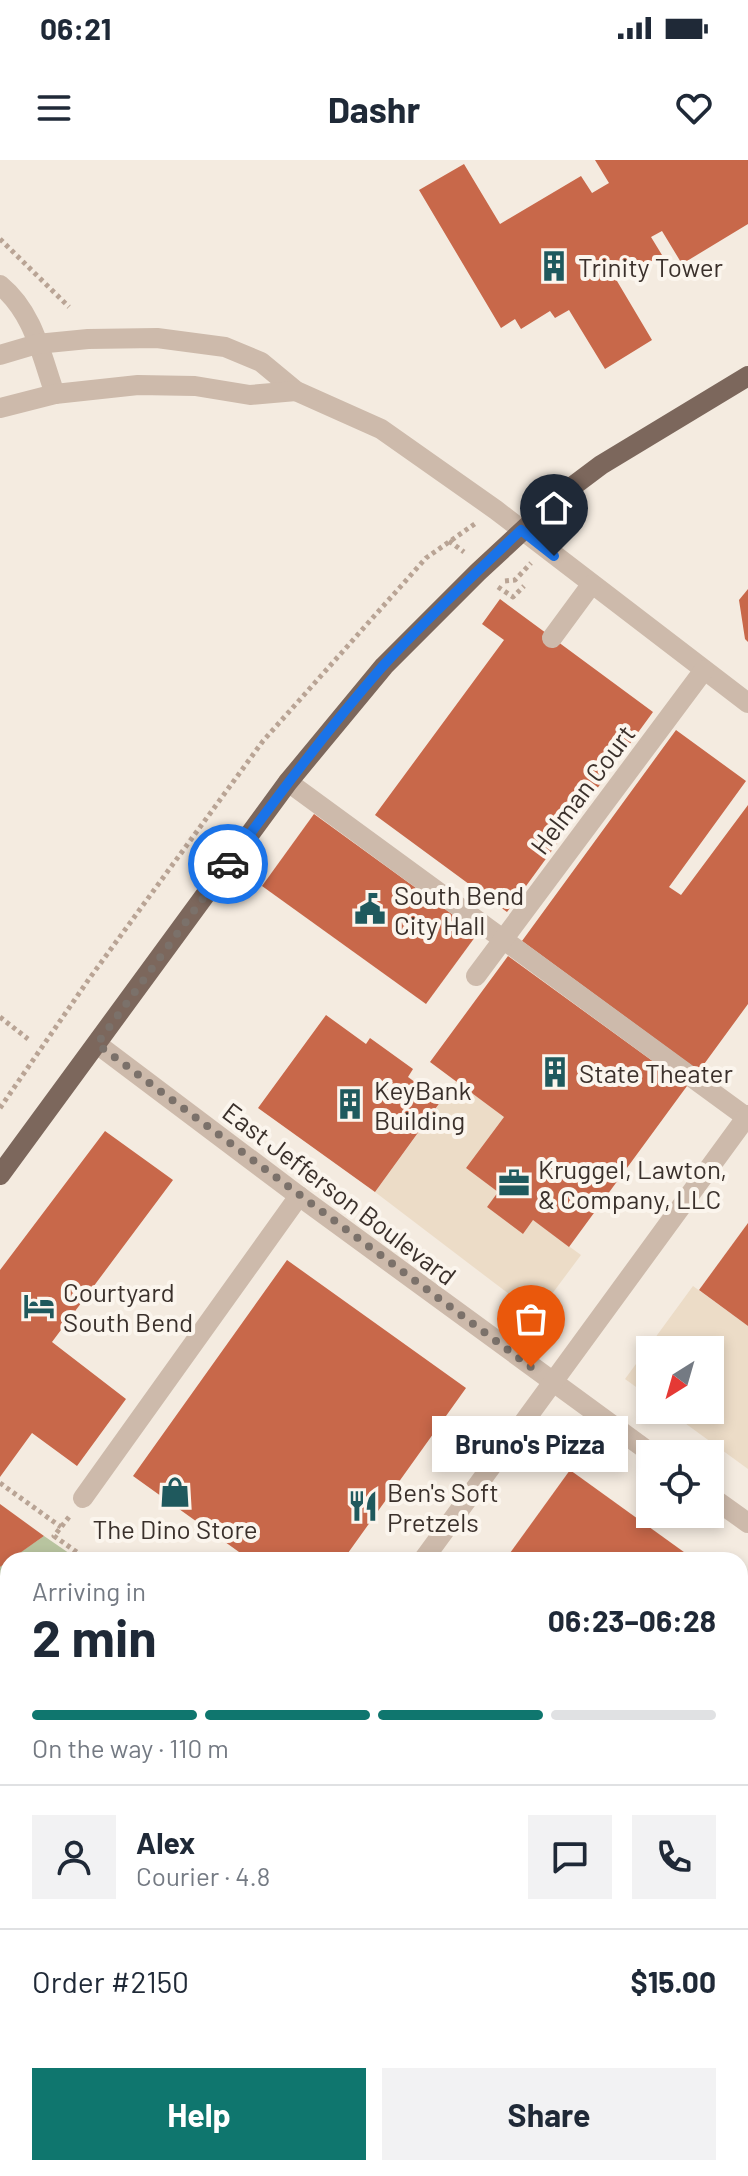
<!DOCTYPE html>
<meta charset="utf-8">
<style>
:root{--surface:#fff;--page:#f2f2f3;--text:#1f2937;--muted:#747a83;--line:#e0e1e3;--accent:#0f766e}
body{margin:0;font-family:Barlow,sans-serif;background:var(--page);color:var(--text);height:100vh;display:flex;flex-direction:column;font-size:30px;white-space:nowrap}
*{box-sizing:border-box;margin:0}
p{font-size:26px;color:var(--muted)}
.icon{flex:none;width:44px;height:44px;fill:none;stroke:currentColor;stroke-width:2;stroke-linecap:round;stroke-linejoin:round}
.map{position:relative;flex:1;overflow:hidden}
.drawer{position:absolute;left:0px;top:1392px;width:748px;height:624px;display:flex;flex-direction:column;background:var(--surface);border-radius:24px 24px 0 0;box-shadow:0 4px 12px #0003}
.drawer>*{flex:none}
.needle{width:52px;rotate:217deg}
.buttons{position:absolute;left:636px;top:1176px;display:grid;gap:16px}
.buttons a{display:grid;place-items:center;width:88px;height:88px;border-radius:0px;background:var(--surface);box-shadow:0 4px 12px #0003;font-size:40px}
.pin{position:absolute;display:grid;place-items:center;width:68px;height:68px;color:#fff;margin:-82px -34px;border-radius:50% 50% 50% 0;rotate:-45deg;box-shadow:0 0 8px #0007}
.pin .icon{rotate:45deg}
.courier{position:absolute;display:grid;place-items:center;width:80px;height:80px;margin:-40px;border:6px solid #1a73e8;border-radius:50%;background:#fff;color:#222;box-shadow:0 2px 10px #0007}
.bubble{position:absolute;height:56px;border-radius:0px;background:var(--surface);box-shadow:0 4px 12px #0003;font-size:26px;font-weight:700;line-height:56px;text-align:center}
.head em{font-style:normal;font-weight:700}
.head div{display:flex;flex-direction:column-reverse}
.head{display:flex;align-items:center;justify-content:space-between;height:136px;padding:0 32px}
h1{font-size:52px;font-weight:700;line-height:60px}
.bar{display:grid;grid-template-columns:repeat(4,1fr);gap:12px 8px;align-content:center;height:96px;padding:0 32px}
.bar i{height:10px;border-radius:6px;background:var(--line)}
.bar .active{background:var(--accent)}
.bar p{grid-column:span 4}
.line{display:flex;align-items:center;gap:20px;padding:0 32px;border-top:2px solid var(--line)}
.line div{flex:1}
.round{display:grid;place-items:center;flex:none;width:84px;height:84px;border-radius:0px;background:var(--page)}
.primary-button{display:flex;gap:16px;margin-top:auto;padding:16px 32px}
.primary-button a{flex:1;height:92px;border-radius:0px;background:var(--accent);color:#fff;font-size:32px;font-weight:700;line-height:92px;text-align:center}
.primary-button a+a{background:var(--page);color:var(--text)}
.status{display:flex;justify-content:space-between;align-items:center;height:56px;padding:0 40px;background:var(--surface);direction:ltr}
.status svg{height:22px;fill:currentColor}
header{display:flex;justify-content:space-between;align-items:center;height:104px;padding:0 32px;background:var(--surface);font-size:36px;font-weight:700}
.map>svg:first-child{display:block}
.green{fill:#b8c49f}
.plaza{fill:#ecdcc7}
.building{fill:#c8684a}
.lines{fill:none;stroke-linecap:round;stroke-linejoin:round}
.path{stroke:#b9a495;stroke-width:5;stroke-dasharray:4 4;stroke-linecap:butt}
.minor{stroke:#cdbaab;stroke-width:20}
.major{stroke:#7c675c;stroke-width:20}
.done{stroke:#7b716a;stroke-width:8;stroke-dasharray:0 14.4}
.route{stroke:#1a73e8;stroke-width:10}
.labels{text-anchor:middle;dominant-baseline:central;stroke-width:8;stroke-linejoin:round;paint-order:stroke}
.poi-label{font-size:26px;fill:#3a302b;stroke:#fbf5ed;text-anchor:start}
.street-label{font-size:26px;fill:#3a302b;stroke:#fbf5ed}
</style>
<div class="status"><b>06:21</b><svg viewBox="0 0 49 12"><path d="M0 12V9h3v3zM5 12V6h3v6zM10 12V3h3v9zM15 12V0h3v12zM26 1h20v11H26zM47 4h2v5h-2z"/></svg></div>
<header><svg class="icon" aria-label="menu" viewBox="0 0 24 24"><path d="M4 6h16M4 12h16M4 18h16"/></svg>Dashr<svg class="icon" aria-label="heart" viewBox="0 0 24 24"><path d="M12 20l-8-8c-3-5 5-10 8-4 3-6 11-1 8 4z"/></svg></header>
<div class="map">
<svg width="748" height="2016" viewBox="0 0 748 2016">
<rect width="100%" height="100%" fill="#f4ebe0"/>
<g class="green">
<polygon points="44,1376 79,1400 9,1400"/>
<polygon points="8,1401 8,1580 0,1574 0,1407"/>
</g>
<g class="plaza">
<polygon points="456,921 504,957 466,1008 498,1032 487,1047 523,1074 533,1060 581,1095 543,1146 522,1144 375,1032"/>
<polygon points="693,1126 748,1166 748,1309 667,1250 710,1250 710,1190 650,1190 650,1237 625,1219"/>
</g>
<g class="building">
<polygon points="595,0 748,0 748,64 682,104 662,71 651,77 662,95 617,121 652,180 605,209 569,150 555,158 550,151 521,169 515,159 501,168 419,30 464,4 500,64 581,16 592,33 609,23"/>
<polygon points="748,429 748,482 745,479 739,440"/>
<polygon points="500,439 653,552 507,752 375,655 504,480 482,464"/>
<polygon points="676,570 746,621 669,727 681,735 748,645 748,844 699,911 522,781"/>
<polygon points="314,654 478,773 426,844 262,726"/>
<polygon points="508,796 687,926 569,1087 533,1060 523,1074 487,1047 498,1032 466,1008 504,957 430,902"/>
<polygon points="326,855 366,884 370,878 413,909 408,917 441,941 375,1032 258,948"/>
<polygon points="105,971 173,1020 52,1182 126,1239 77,1306 32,1273 0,1317 0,1110"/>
<polygon points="748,1063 748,1166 699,1130"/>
<polygon points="287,1100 466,1228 343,1400 243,1400 246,1397 133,1316"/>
<polygon points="570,1310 695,1400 505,1400"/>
<polygon points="0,1344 44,1376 0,1407"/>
<polygon points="740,1433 748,1439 748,1592 740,1587"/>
<polygon points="740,1706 748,1712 748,1853 744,1859 740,1857"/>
<polygon points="0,1720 8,1726 8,1777 0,1787"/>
<polygon points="231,2008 335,2008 329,2016 225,2016"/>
</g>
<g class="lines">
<g class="path">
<polyline points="0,79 69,147"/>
<polyline points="449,381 464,392"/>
<polyline points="505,421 515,420 531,403"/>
<polyline points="498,427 513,437 524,426"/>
<polyline points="0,857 28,879"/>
<polyline points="0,948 89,819 263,581 426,398 476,363"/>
<polyline points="0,1323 61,1367"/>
<polyline points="69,1357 54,1376 88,1400"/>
<polyline points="740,1628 746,1637 746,1651"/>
<polyline points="0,1811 8,1801"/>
<polyline points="740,1878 748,1883"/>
<polyline points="740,1897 748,1886"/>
<polyline points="652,2016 658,2008"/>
</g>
<g class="minor">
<path d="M 0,125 C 34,153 41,195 55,234"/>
<polyline points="0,195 37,184 88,179 157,178 225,187 261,202 296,231 381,269 496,350 748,543"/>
<polyline points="0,248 55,234 138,225 195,226 250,235 296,231"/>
<polyline points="552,478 591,425"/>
<polyline points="288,622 746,957"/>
<polyline points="476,816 704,510"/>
<polyline points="97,884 299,1036 652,1294"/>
<polyline points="710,1336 748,1363"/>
<polyline points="83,1338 299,1036"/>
<polyline points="423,1400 748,955"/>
<polyline points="0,1638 8,1644"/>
<polyline points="0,1980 8,1969"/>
<polyline points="505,2008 516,2016"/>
<polyline points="364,2016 370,2008"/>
</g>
<g class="major">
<polyline points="0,1015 288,622 384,506 478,412 561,335 601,305 748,216"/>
<polyline points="740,1970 748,1959"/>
<polyline points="707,2016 713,2008"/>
</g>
</g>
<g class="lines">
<polyline class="done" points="228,704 97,884 531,1207"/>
<path class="route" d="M 228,704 C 277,637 327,570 382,507 C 426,459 474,415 521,370 L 554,396"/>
</g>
<defs>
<symbol id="building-bare" viewBox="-9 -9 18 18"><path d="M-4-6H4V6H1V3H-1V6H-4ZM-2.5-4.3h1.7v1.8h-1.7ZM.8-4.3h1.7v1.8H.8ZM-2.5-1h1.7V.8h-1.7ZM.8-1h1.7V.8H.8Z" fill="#1f595d" stroke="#fbf5ed" stroke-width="2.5" paint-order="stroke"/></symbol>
<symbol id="civic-bare" viewBox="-9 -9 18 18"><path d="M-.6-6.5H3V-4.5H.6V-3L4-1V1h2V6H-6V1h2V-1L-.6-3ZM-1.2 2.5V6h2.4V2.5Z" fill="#1f595d" stroke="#fbf5ed" stroke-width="2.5" paint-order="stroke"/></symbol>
<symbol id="office-bare" viewBox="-9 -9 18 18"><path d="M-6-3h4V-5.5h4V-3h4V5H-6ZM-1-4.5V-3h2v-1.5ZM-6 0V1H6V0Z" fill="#1f595d" stroke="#fbf5ed" stroke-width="2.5" paint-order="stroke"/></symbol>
<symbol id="hotel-bare" viewBox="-9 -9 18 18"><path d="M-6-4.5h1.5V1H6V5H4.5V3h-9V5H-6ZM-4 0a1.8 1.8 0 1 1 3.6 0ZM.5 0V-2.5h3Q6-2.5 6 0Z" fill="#1f595d" stroke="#fbf5ed" stroke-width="2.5" paint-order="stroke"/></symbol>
<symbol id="shop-bare" viewBox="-9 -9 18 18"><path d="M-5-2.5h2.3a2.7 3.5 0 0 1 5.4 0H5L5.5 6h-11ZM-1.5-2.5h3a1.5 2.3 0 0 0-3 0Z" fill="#1f595d" stroke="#fbf5ed" stroke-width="2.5" paint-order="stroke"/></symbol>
<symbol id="restaurant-bare" viewBox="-9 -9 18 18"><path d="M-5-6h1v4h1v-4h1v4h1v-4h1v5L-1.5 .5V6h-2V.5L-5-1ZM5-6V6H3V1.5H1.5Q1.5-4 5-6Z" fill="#1f595d" stroke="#fbf5ed" stroke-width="2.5" paint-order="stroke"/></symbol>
</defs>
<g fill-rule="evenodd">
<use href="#building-bare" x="532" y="84" width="44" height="44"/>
<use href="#civic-bare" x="348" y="727" width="44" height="44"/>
<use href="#building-bare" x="533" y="890" width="44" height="44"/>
<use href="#building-bare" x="328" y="922" width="44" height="44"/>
<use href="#office-bare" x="492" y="1001" width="44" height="44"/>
<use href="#hotel-bare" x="17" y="1124" width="44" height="44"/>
<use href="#shop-bare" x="153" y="1310" width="44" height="44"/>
<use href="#restaurant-bare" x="341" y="1324" width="44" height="44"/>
</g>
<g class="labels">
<g class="poi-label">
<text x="578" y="106">Trinity Tower</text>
<text x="394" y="734">South Bend<tspan x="394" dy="30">City Hall</tspan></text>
<text x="579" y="912">State Theater</text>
<text x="374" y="929">KeyBank<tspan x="374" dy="30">Building</tspan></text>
<text x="538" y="1008">Kruggel, Lawton,<tspan x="538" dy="30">&amp; Company, LLC</tspan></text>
<text x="63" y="1131">Courtyard<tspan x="63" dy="30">South Bend</tspan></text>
<text x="387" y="1331">Ben's Soft<tspan x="387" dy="30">Pretzels</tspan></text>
<text x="175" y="1368" text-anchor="middle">The Dino Store</text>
</g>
<g class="street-label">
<text transform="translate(582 629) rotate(-53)">Helman Court</text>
<text transform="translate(340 1033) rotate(37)">East Jefferson Boulevard</text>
</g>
</g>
</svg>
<div class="buttons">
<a><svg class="needle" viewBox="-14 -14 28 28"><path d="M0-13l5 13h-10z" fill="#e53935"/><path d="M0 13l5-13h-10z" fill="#747a83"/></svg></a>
<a><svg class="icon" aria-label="locate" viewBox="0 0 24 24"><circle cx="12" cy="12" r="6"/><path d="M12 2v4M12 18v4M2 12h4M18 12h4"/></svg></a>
</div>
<div class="pin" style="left:531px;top:1207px;background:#ea580c"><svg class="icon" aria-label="bag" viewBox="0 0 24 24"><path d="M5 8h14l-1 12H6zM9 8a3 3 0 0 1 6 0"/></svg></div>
<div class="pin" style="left:554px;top:396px;background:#1f2937"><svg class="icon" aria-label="home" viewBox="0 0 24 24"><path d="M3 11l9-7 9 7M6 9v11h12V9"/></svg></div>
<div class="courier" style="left:228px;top:704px"><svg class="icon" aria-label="car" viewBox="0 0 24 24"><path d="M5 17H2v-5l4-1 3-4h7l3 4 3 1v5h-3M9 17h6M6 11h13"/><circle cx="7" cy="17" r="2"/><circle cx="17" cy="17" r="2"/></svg></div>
<div class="bubble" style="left:432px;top:1256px;width:196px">Bruno's Pizza</div>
<section class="drawer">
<div class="head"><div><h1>2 min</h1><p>Arriving in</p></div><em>06:23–06:28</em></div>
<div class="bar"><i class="active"></i><i class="active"></i><i class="active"></i><i></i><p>On the way · 110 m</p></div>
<div class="line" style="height:144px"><a class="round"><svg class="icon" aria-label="person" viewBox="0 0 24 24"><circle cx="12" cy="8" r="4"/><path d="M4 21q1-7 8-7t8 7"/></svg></a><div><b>Alex</b><p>Courier · 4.8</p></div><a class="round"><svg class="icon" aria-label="chat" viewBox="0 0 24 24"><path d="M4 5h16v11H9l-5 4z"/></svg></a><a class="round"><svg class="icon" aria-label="phone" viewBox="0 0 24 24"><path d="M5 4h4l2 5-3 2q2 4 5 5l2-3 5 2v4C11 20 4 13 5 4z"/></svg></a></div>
<div class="line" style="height:104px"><div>Order #2150</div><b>$15.00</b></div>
<div class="primary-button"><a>Help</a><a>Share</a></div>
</section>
</div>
